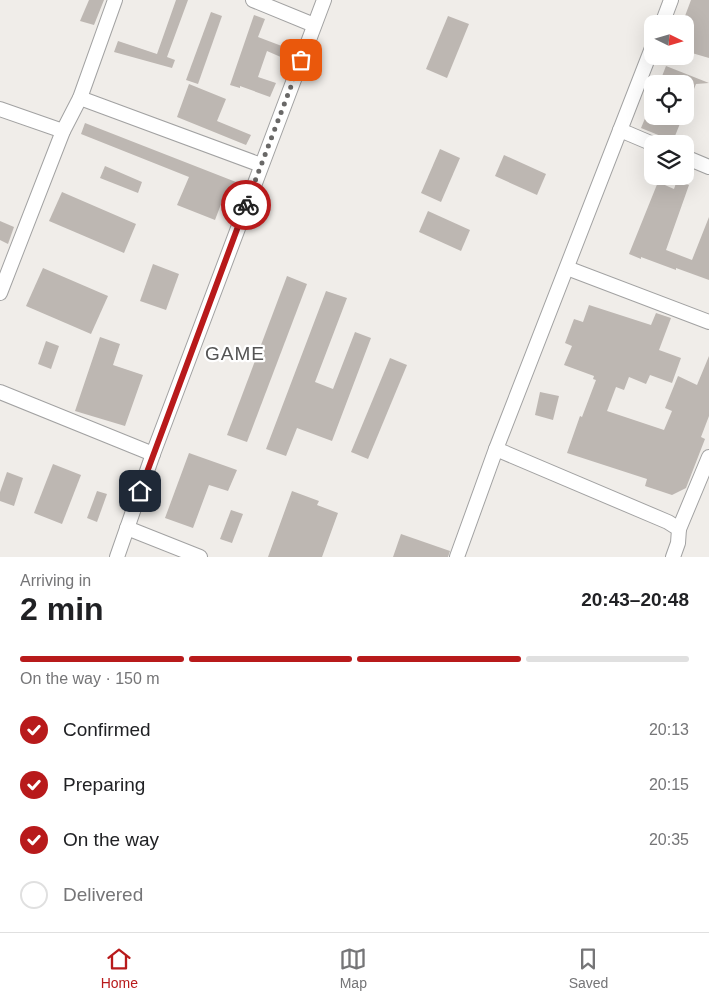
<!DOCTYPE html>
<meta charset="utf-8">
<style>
:root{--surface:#fff;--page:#f6f6f6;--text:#202124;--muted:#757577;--line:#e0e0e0;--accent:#b81a1b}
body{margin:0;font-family:Arial,sans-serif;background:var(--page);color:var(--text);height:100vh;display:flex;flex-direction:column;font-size:19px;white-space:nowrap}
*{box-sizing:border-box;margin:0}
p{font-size:16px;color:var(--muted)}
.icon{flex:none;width:28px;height:28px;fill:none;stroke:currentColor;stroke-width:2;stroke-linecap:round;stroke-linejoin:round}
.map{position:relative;height:557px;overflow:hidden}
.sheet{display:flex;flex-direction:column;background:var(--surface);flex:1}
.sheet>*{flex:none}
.needle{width:32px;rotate:95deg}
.tools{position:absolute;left:644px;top:15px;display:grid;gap:10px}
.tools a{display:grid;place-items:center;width:50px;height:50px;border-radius:10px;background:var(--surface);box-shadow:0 5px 20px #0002;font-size:25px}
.pin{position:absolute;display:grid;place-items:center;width:42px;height:42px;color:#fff;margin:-21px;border-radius:10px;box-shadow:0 2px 8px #0006}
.courier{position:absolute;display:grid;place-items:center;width:50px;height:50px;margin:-25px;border:4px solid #b81a1b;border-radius:50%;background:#fff;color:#222;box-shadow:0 1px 6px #0007}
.overview em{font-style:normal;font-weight:800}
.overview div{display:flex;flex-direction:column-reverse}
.overview{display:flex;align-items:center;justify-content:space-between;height:85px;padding:0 20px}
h1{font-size:32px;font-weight:800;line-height:38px}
.bar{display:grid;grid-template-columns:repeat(4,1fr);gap:8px 5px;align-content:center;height:60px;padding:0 20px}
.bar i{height:6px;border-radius:4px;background:var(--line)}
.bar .selected{background:var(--accent)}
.bar p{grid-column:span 4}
ol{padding:0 20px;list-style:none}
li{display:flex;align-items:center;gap:15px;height:55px}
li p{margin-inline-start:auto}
li .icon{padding:5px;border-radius:50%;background:var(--accent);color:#fff;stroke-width:4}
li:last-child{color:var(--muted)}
li i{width:28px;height:28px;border:2px solid var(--line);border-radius:50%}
.menu{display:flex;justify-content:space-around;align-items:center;height:70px;border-top:1px solid var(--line);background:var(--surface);font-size:14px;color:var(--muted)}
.menu a{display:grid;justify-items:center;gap:2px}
.menu .selected{color:var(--accent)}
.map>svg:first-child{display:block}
.building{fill:#bdb7b2}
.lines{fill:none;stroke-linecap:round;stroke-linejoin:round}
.minor-casing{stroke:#a2a2a2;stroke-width:16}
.minor{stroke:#fff;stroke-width:14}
.done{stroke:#696867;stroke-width:5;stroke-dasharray:0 9}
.route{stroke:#b81a1b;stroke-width:6}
.labels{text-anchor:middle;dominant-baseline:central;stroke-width:4.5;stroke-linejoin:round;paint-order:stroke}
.quarter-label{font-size:19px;letter-spacing:1px;fill:#545454;stroke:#fff}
</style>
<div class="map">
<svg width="709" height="557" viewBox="0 0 709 557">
<rect width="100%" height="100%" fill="#f0ede9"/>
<g class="building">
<polygon points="89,0 104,0 94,25 80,21"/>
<polygon points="176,0 188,0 167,57 175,60 172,68 114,52 118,41 157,54"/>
<polygon points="691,0 709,0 709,58 685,51 685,24 682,24"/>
<polygon points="211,12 222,16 198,84 186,80"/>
<polygon points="254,15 265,19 258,37 287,48 283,58 267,51 258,77 276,83 270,97 240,86 240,88 230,85"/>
<polygon points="448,16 469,24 447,78 426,69"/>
<polygon points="666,66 709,83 696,84 686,109 685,84 659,84"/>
<polygon points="189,84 226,99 217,121 251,135 246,145 177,117"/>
<polygon points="646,116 683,116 673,141 641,128"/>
<polygon points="85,123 236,182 232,193 226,191 215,220 177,205 189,177 81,134"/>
<polygon points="440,149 460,158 441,202 421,193"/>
<polygon points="504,155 546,174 537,195 495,176"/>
<polygon points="105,166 142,182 138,193 100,178"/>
<polygon points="677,180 689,185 666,250 692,260 709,217 709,280 676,268 676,270 641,257 641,259 629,254 658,182 674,189"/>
<polygon points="62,192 136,224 124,253 49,221"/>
<polygon points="428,211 470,230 461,251 419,232"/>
<polygon points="0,221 14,227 8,244 0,240"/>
<polygon points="153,264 179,274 166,310 140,301"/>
<polygon points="43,268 108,296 91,334 26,306"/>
<polygon points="287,276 307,284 247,442 227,435"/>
<polygon points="326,291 347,298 315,382 333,389 355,332 371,338 332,441 297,428 286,456 266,449"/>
<polygon points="589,305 651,325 656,313 671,318 659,350 681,358 672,383 650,375 646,384 629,377 624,390 616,387 607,411 664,430 672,411 665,408 678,376 697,385 709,356 709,416 701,437 705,439 686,488 672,495 645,486 647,479 567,453 580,416 582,417 596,380 593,379 594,376 564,365 572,346 565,343 574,319 583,322"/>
<polygon points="100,337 120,344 113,365 143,375 125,426 75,411"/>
<polygon points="46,341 59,346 51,369 38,364"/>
<polygon points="390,358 407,365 368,459 351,452"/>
<polygon points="540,392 559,396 553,420 535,415"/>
<polygon points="189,453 237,470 228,491 209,485 193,528 165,518"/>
<polygon points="53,464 81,475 62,524 34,513"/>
<polygon points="7,472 23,478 14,506 0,501 0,492"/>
<polygon points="97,491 107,494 97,522 87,518"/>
<polygon points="292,491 319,501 317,505 338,513 322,557 268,557"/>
<polygon points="231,510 243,514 232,543 220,539"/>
<polygon points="401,534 450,551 448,557 393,557"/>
</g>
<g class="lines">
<defs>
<g id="minor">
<polyline points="253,0 314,25"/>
<polyline points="662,24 671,0"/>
<polyline points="652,48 496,449 668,522 679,529 678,543 673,557"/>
<polyline points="80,98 261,165"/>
<polyline points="0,109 63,131"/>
<polyline points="620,130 653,144"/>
<polyline points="685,157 709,167"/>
<polyline points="567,268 709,322"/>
<polyline points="0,293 63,131 80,98 115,0"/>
<polyline points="0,392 153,454"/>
<polyline points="127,528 200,557"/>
<polyline points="679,529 709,457"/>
<polyline points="117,557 153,454 324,0"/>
<polyline points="457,557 496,449"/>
</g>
</defs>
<use href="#minor" class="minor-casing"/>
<use href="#minor" class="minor"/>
</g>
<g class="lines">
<polyline class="done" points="246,205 301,60"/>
<polyline class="route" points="140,491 246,205"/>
</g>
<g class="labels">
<g class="quarter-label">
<text x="235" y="353">GAME</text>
</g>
</g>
</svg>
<div class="tools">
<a><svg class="needle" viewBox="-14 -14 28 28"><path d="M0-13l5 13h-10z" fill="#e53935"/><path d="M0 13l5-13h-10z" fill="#757577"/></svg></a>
<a><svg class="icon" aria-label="locate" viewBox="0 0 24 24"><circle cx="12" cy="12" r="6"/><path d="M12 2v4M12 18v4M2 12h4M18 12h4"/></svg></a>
<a><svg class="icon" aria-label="layers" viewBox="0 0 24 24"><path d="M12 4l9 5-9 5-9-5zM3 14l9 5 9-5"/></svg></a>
</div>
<div class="pin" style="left:301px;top:60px;background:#ea580c"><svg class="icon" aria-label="bag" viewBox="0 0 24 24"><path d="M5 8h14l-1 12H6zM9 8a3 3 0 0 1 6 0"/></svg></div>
<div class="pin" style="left:140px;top:491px;background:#1f2937"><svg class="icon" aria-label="home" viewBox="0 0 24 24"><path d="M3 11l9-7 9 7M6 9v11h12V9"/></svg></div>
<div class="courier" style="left:246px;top:205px"><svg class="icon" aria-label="bike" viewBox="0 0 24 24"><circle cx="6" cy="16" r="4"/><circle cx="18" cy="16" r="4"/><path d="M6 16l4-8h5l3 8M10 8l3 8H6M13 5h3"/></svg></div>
</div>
<section class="sheet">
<div class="overview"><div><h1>2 min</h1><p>Arriving in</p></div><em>20:43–20:48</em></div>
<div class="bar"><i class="selected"></i><i class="selected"></i><i class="selected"></i><i></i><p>On the way · 150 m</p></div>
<ol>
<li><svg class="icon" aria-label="check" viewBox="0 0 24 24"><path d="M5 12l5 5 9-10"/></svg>Confirmed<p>20:13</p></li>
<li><svg class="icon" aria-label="check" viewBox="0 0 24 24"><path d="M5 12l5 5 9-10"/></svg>Preparing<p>20:15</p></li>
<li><svg class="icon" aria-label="check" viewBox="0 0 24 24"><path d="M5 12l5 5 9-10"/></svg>On the way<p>20:35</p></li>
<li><i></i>Delivered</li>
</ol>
</section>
<nav class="menu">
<a class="selected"><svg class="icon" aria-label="home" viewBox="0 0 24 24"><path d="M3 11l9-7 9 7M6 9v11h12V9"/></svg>Home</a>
<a><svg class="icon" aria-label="map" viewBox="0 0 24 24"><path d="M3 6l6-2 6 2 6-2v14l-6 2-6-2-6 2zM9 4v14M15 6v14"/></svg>Map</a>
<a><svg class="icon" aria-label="saved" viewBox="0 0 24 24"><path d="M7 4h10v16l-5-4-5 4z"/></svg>Saved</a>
</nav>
